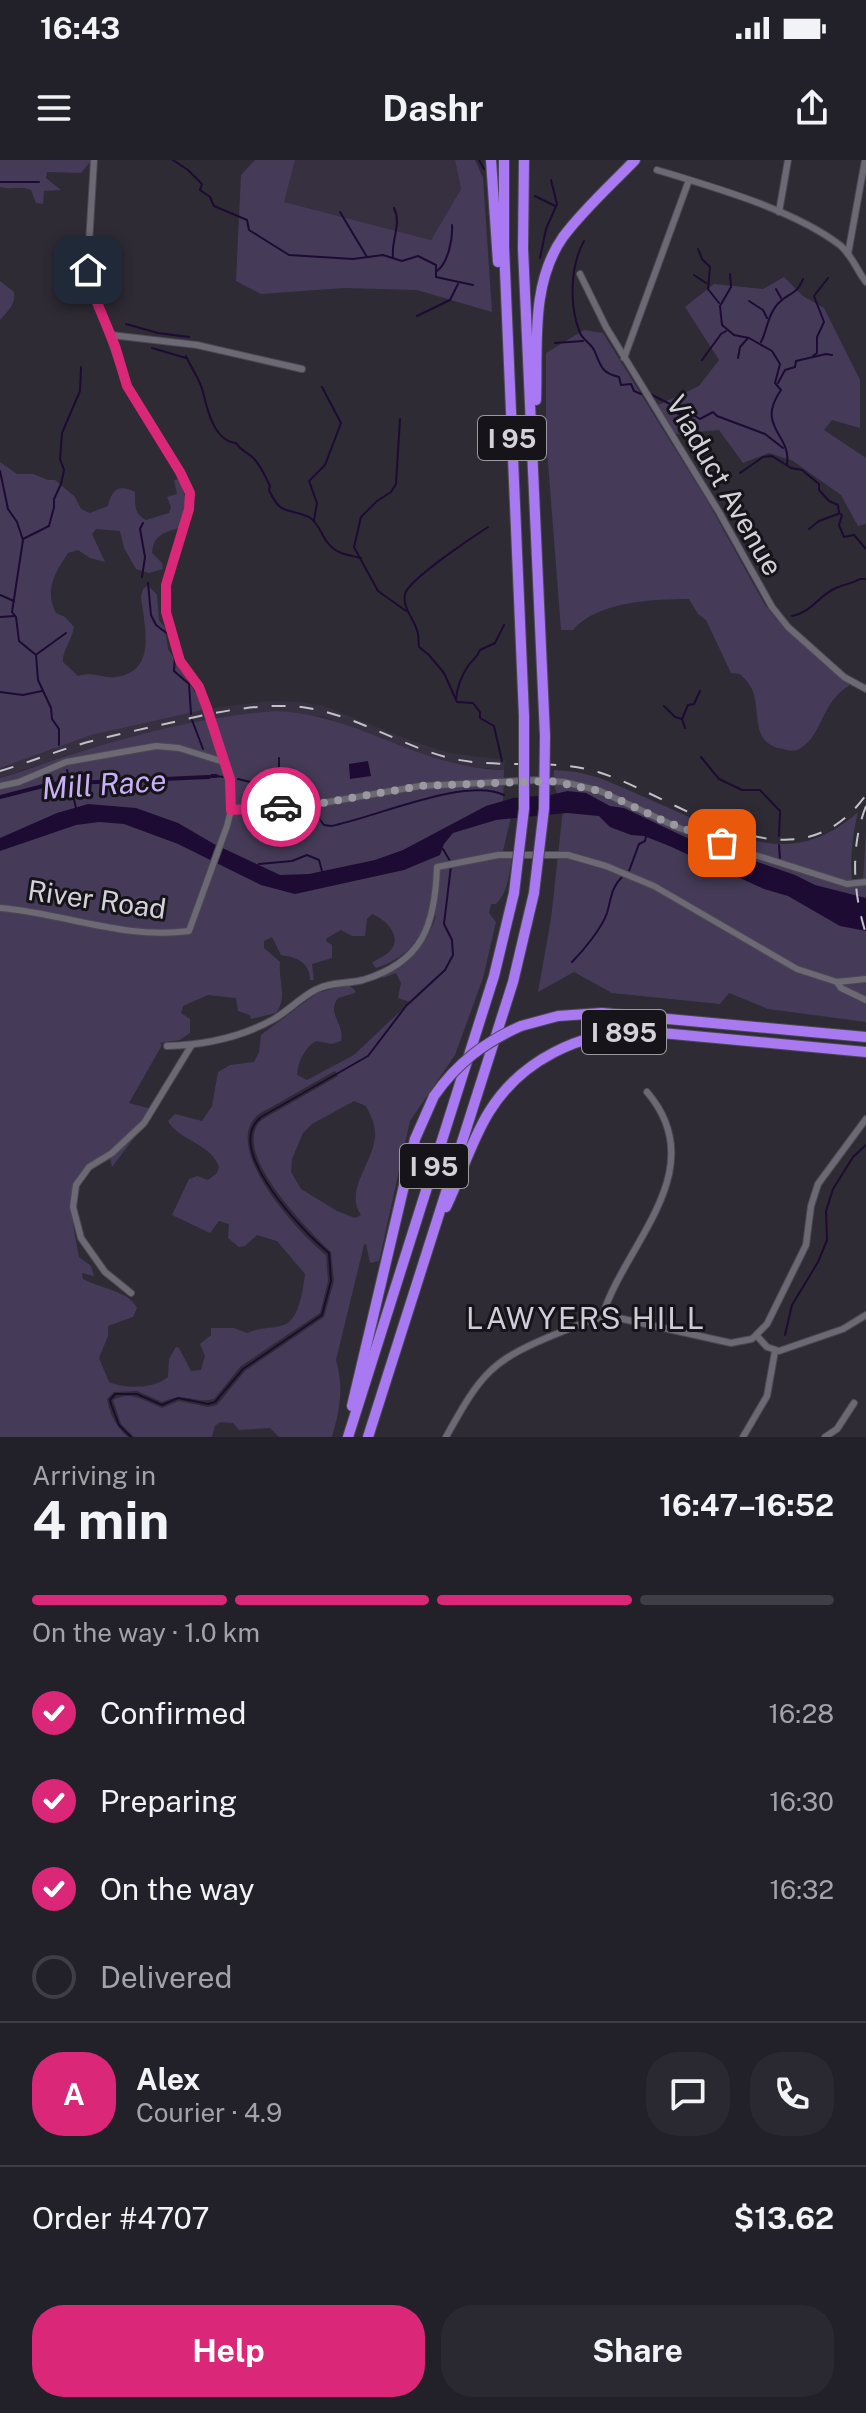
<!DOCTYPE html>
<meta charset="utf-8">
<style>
:root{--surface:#222028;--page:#2a2830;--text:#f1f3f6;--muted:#a2a3a8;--line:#3f3e45;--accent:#db2777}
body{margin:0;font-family:"Public Sans",sans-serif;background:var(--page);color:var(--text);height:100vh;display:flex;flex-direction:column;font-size:30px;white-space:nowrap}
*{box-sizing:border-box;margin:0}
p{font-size:26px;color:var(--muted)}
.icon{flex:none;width:44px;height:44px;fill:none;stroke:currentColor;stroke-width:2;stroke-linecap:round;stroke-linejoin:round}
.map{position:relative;height:1277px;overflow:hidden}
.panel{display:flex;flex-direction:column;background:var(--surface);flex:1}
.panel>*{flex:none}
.pin{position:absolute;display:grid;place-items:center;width:68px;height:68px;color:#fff;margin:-34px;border-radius:16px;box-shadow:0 4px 12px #0006}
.courier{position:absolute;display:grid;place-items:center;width:80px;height:80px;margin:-40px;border:6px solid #db2777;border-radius:50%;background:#fff;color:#222;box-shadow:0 2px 10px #0007}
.headline em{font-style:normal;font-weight:700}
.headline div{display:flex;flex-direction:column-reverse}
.headline{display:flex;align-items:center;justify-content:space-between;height:136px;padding:0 32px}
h1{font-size:52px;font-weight:700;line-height:60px}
.bar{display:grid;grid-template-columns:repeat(4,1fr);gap:12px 8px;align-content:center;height:96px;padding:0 32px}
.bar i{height:10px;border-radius:6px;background:var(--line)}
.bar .selected{background:var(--accent)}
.bar p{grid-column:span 4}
.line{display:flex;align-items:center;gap:20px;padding:0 32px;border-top:2px solid var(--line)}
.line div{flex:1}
.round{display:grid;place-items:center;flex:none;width:84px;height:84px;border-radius:32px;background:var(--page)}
ol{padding:0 32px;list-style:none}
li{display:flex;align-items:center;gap:24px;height:88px}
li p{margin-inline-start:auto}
li .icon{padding:8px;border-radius:50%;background:var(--accent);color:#fff;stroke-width:4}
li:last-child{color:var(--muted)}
li i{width:44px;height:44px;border:4px solid var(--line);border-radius:50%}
.primary-button{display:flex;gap:16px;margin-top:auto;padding:16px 32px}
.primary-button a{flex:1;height:92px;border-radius:32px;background:var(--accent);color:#fff;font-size:32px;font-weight:700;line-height:92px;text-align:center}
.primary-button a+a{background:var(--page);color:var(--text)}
.status{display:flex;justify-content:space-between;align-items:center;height:56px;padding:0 40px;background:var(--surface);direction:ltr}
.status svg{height:22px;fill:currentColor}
header{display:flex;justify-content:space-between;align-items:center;height:104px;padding:0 32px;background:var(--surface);font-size:36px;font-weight:700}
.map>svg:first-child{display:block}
.built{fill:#363040}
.green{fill:#453b58;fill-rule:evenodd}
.water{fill:#1d0b33}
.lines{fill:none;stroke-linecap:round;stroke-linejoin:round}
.stream{stroke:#1d0b33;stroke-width:2}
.canal{stroke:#1d0b33;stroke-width:4}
.minor-casing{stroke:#4b4852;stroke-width:8}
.highway-casing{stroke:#4b4852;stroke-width:12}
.minor{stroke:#6c6874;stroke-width:6}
.highway{stroke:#a879f1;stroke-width:10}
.rail{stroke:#c2c0c8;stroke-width:2;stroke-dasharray:14 14;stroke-linecap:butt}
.highway-bridge-casing{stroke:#4b4852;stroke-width:12;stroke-linecap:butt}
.highway-bridge{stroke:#a879f1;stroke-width:10}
.done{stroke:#9a98a0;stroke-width:8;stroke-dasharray:0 14.4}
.route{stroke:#db2777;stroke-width:10}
.labels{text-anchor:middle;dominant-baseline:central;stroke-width:6;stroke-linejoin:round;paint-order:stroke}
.shield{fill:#161419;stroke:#9b999f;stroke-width:2}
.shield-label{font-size:26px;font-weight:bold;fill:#d4d2d9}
.street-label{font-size:28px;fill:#d4d2d9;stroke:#161419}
.water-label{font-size:30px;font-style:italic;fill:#c9b0f9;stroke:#161419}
.neighbourhood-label{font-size:30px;letter-spacing:2px;fill:#d0ccd9;stroke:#161419}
</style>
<div class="status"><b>16:43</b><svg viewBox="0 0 49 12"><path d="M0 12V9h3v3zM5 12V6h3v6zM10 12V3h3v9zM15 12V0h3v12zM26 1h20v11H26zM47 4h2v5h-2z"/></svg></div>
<header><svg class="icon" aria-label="menu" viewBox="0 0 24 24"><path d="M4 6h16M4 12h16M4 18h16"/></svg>Dashr<svg class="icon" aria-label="share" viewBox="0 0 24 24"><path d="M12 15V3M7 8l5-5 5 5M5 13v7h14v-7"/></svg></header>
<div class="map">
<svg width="866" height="1277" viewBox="0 0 866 1277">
<rect width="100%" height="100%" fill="#2e2b35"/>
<g class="built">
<polygon points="295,0 455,0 461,29 431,80 283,42"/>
<polygon points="202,541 205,549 269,541 300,542 324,546 417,583 450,593 505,600 504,610 455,605 407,590 325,557 276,551 229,556 136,576 73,593 0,618 0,608 55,588 54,581"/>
</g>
<g class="green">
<path d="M 0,0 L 90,0 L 90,2 L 81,13 L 47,12 L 46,18 L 61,30 L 44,31 L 43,44 L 36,43 L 31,30 C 21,26 11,30 0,27 Z"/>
<polygon points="255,0 295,0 284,42 431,80 461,29 455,0 475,0 483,18 492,152 417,130 344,128 261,134 236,121 241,15"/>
<polygon points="784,117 803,136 824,148 860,220 860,268 832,260 824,270 866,298 866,364 858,366 841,335 793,301 769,293 743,303 719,270 675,274 656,246 699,226 719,200 685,147 714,124 763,129"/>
<path d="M 0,121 L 14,132 C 16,144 8,151 0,160 Z"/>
<path d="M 584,170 L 603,173 L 708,342 L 765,445 L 777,460 L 850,525 C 820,543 824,573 801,588 C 795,592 789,591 783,589 C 752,584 760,557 754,535 C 752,526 746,520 740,514 L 731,513 L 706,460 L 698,454 L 689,439 C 654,439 598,441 573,470 L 561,470 L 546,276 L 546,193 Z"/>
<path d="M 0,302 L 17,314 L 33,314 L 48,320 L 55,320 L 75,337 L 81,349 L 90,353 L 108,346 C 112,329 119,324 135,332 C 135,345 134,354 146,360 L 169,353 L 171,347 L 167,337 L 177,334 L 174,320 L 180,319 L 186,341 L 179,368 C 164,372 153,376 152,393 L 162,403 L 163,409 L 149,413 L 136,409 L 124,388 L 120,371 L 96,369 L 92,374 L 105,402 L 90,398 L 78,390 L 68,393 C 55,412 44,431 56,453 L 65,457 L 74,467 C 72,480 62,491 63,502 L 78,516 C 95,511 102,519 116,517 C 158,511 144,466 141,436 L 143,429 L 148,425 L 157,435 L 159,460 L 165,468 L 168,489 L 198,537 L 202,550 L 91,575 L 0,608 Z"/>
<path d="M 276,551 C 359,554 417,608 504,610 L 503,641 L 512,653 L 501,699 L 512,698 C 509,715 508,732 496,744 L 491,744 L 489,753 L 496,762 L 483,818 L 455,895 L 410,961 L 379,1101 L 370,1103 L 366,1084 L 364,1085 L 336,1200 C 344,1228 340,1249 332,1277 L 279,1277 L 270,1268 L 239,1270 L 233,1263 L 220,1262 L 215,1266 L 212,1277 L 134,1277 L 121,1264 L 113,1240 C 130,1230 145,1241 162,1248 L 179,1241 L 208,1247 L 217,1245 L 245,1211 L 324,1157 L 334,1121 L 331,1092 C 309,1071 226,989 263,959 L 338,916 L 335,911 L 259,954 C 218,986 299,1074 326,1095 L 328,1121 L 320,1153 L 241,1206 L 214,1239 C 193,1244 187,1231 162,1242 L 137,1231 L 114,1232 L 107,1239 C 110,1255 116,1267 128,1277 L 0,1277 L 0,618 C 26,611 51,600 76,593 C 141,573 208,556 276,551 ZM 429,753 L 436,756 C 427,786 408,802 381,816 L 383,818 L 396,813 L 401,823 L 398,838 L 410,842 L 354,895 L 307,920 L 297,915 C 298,902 304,888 316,881 L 332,884 L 341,881 C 345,863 326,854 338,838 L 355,833 L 355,830 L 348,825 L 317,833 L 261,875 L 259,892 L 254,902 L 230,905 L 218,912 L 212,946 L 202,961 L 175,954 L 168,961 C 179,981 211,983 219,1007 L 217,1013 L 208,1020 L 197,1016 L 189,1019 L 172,1055 L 210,1073 L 219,1061 L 229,1064 L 228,1078 L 239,1087 L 245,1086 L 257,1075 L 277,1081 L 305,1114 C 303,1128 300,1159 284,1165 C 272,1169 260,1167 247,1173 L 234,1168 L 211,1168 L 211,1175 L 200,1184 L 205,1196 L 201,1210 L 191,1211 L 179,1188 L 176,1187 L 169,1199 L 168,1217 C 154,1229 125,1229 109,1222 L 99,1198 L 108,1176 L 108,1166 L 133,1157 L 137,1148 C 129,1131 99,1128 83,1119 L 82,1113 L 94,1116 L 91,1106 L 79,1097 C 71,1054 60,1013 109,993 L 112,1007 L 134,978 L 131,974 L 151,949 L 129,943 L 162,885 L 160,883 L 180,880 L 190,873 L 190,859 L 181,853 L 183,846 L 208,835 L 236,838 L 238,851 L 250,855 L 251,859 L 276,853 C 288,837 278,821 280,802 L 264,788 L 264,781 L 272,777 L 281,795 C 296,797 310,802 310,820 L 314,820 L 312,804 L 332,798 L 332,785 L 326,781 L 327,778 L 341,770 L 352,776 L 365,776 L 367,759 L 372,754 C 386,759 405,778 388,793 C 383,797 377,799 372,803 L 376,808 C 404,799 421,781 429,753 ZM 354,941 L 366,946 C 371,956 376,966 375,977 C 373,1003 344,1031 361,1055 L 355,1058 L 337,1051 L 301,1029 L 291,1012 L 292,999 L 303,973 L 312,964 Z"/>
<path d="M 554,610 L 577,612 L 600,618 C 631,631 661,644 691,658 C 753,685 802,702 858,652 C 852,676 850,698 852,723 L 863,721 L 866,670 L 866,862 L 768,849 L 729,833 L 720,844 L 612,833 L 574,812 L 538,832 L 551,759 L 563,649 L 553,623 Z"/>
</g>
<g class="water">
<polygon points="368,601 371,616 350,619 349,604"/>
<polygon points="567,631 586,633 610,646 624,648 685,677 795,715 815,725 866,738 866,771 840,766 788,736 764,729 667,685 644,676 631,675 610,667 599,656 567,653 496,660 453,673 444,684 440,695 404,710 295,734 261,725 178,684 124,664 99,662 76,665 0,691 0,678 57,653 88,644 136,648 178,663 214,684 280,715 309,714 375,700 403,690 486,646 513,638 551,635"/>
</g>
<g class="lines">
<g class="stream">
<polyline points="173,0 188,10 202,24 200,30 210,37 214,46 247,60 249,70 289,95 353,99 383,95 402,101 418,96 436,105 436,117 473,125"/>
<polyline points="479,0 484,9"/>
<polyline points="0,22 39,22"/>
<polyline points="535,36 555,46"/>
<polyline points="340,52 367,97"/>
<path d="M 584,81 C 570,106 569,146 580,173 C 584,181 592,184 595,192 C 601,207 602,213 619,217 L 621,225 L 631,224 L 634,231 L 641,234"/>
<polyline points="698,89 702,99 710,107 708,129 719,143"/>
<path d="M 393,97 C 391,80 402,64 394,48"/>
<polyline points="540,98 546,69 557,44 551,20"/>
<path d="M 437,111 C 448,103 453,79 452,65"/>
<path d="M 730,114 L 731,127 L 720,146 L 722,165 L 734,175 L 749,178 L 772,191 L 780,204 L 775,223 L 781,230 C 755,267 792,275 787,304"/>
<polyline points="694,115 706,123"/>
<polyline points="776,129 781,138"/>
<polyline points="749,141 763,150 767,158"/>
<polyline points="417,156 450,140 458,124"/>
<polyline points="126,164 158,173 189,177"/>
<path d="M 761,182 C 767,171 767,157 776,146 C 786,133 797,136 803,119"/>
<polyline points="555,183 583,181"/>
<polyline points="152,188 186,198"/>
<path d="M 186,196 C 191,208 200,219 203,232 C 207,249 214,281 236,283 C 241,291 245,291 251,296 C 260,303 265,316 270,326 L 269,330 C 281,357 288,347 309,357 C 319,363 321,375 328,383 C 337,395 350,395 361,398"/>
<polyline points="813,196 817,193 817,177 824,162 814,136 828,118"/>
<polyline points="738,198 740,187 748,178"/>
<polyline points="702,200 721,174 726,171"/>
<polyline points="778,223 785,210 795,207 796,201 826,194 832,195"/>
<polyline points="650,234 670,244 678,254 690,253 700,259 713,252 717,256 765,274 783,288"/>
<polyline points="400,259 396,324 391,332 377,341 361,357 354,387 378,431 406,451"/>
<polyline points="0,311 8,349 17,362 23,380 12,452 16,457 19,481 36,495 38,520 51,548 52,559 59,569 59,585"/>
<polyline points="740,313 763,297 772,296 791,308 802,310 819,324 819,330 829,341 838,345 839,353 842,355 839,365 844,377 854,375 866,389"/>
<polyline points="314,360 317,343 309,321 325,305 341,263 322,227"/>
<path d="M 488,367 C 474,376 408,420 405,434 C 402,449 416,461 418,474 C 419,478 418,483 419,487 L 429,495 L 444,513 L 457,542 L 473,543 L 480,552 L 480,558 L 494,566 L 502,601"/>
<polyline points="809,369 819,361 838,354"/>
<polyline points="23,379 49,366 54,347 54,339 61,324 64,310 60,299 62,273 80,231 81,207"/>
<polyline points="142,417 145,397 140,369 143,363"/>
<polyline points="148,423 151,455 156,465 169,475 175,496 174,511 189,524 191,554"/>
<polyline points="0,435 14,441"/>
<path d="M 792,456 C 811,453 819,435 836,428 C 845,424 853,423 860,419 L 866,419"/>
<polyline points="0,457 15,456"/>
<polyline points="37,494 66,473"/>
<polyline points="0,532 23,535 42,531"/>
<path d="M 456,539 C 457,528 462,515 468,506 C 473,499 477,498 480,490 L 495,483 L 504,465"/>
<polyline points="664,546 675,557 682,559 685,568"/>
<polyline points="682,559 688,545 694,544 700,531"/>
<polyline points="192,560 203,589"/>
<polyline points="701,597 719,619 742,630 760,630 780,651 779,676"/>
<polyline points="279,598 279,614"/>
<polyline points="67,610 76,648"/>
<polyline points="216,616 224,617"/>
<polyline points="238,619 275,628 278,620"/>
<path d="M 315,653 L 324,665 L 331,666 C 374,658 466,616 504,635"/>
<polyline points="779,685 780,700"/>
<polyline points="443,689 450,701"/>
<polyline points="259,704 292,701 307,695 319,700 322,711"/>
<polyline points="629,711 639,684 645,681 646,676"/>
<path d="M 572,802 C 583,791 602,768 607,753 C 611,740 611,727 622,717"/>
<polyline points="785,1175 792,1145 818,1102 827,1080 826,1051 833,1029 853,997 866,985"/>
<path d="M 131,1277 L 119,1265 L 111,1244 L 110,1240 L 115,1234 L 137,1234 L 162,1245 L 178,1238 L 208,1244 L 215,1242 L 243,1209 L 322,1155 L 331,1121 L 329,1093 C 303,1072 222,988 261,957 L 368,896 L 406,846 L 445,810 L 453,795 L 452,780 L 444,764 L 451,706"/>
</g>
<g class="canal">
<polyline points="212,616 216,616"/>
<polyline points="0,637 51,624 209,617"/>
</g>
<defs>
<g id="minor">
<path d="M 657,10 C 713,27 795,50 841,86 C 852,96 857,110 866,122"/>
<polyline points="779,52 788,0"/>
<polyline points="848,94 865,0"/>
<polyline points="580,114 606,167 719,352 772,447 788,467 844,517 866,529"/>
<polyline points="111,175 197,185 302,209"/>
<polyline points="624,198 689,20"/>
<polyline points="0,626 19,622 66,602 156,586 179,588 224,602"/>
<polyline points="231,650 311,645 420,626 537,620 564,622 600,631 679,668 755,695 847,724 866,722"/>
<path d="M 0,748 C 63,753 125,780 189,771 L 227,666 L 231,650 L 231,628 L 201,532 L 180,501 L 166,452 L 166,425 L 189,349 L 190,333 L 180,312 L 127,226 L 90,120 L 88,100 L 94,0"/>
<polyline points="837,822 841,828 866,840"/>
<path d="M 167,886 C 204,885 242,877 274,859 C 289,850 300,838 315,830 C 329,822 347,824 363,820 C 423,802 435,765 437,707 L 498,695 L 568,695 L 606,706 L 654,726 L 797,809 L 837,822 L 866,819"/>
<polyline points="131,1133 105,1112 81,1078 73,1047 76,1025 89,1007 112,993 144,963 191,886"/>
<path d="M 602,1157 C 624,1084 714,1010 647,932"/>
<polyline points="757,1176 767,1187 779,1191 843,1169 866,1155"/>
<path d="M 446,1277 C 482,1212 491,1200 561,1172 C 579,1165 595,1156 614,1157 L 731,1183 L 752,1179 L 767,1164 L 806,1085 L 811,1046 L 818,1024 L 866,959"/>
<polyline points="743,1277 767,1236 775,1191"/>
<polyline points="825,1277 837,1269 854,1243"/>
</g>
<g id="highway">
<polyline points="491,0 498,102"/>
<polyline points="504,0 504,87 524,556"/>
<polyline points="524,0 523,89 545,576"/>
<path d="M 536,240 C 538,186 530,124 563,77 C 584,49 611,25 635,0"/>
<polyline points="521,866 558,856 602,853 866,877"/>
<path d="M 446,1047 C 461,1016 471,981 489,952 C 521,900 580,872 640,871 L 866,892"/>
<polyline points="352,1246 415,979 434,936"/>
<polyline points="348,1277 494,816 514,733"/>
<polyline points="368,1277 513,822 534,733"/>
</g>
</defs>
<use href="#minor" class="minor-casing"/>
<use href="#highway" class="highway-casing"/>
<use href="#minor" class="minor"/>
<use href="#highway" class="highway"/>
<g class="rail">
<path d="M 0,611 C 31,602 61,589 92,581 C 119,574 147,568 174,562 C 212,553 249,545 288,546 C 347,548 397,586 454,599 C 501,609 552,598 598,612 C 681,638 793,736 866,635"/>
<path d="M 866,646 C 850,687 853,733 866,774"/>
</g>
<defs>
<g id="highway-bridge">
<polyline points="514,733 524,649 524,556"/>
<polyline points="534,733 544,649 545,576"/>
<path d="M 434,936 C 457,903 485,882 521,866"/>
</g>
</defs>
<use href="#highway-bridge" class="highway-bridge-casing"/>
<use href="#highway-bridge" class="highway-bridge"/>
</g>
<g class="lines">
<polyline class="done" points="281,647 311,645 420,626 550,621 600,631 662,660 722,683"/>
<polyline class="route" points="88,110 96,140 115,186 127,226 180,312 190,333 189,349 166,425 166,452 180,501 199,527 207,548 230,619 231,650 281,647"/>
</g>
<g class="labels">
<g class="shield">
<rect x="478" y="256" width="68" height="44" rx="6"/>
<rect x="582" y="850" width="84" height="44" rx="6"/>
<rect x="400" y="984" width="68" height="44" rx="6"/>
</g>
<g class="shield-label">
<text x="512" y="278">I 95</text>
<text x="624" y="872">I 895</text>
<text x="434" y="1006">I 95</text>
</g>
<g class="street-label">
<text transform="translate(725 325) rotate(60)">Viaduct Avenue</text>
<text transform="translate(97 739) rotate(8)">River Road</text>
</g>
<g class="water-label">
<text transform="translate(104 624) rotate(-4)">Mill Race</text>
</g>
<g class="neighbourhood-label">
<text x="586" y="1158">LAWYERS HILL</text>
</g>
</g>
</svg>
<div class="pin" style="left:722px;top:683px;background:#ea580c"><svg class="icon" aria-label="bag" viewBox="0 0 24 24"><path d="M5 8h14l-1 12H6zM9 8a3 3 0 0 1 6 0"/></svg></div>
<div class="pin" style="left:88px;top:110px;background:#1f2937"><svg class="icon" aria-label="home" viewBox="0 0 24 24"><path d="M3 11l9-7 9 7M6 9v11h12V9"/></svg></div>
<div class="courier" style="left:281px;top:647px"><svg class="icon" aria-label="car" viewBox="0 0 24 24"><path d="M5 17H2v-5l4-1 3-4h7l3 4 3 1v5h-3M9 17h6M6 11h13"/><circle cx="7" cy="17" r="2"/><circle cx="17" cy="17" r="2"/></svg></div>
</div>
<section class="panel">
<div class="headline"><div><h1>4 min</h1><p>Arriving in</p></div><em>16:47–16:52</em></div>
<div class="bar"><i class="selected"></i><i class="selected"></i><i class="selected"></i><i></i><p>On the way · 1.0 km</p></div>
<ol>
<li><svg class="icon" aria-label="check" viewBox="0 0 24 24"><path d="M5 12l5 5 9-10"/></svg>Confirmed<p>16:28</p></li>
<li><svg class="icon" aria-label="check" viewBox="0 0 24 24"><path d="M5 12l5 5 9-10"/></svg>Preparing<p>16:30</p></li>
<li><svg class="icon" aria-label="check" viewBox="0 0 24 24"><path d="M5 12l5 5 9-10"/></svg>On the way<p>16:32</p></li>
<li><i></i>Delivered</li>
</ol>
<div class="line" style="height:144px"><b class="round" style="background:var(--accent);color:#fff">A</b><div><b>Alex</b><p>Courier · 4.9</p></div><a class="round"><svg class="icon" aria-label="chat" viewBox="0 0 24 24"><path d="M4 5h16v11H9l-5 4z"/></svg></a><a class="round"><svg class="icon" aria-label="phone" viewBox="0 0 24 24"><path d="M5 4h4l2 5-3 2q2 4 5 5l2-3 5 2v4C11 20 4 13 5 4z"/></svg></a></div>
<div class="line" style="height:104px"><div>Order #4707</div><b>$13.62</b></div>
<div class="primary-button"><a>Help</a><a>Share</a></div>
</section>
